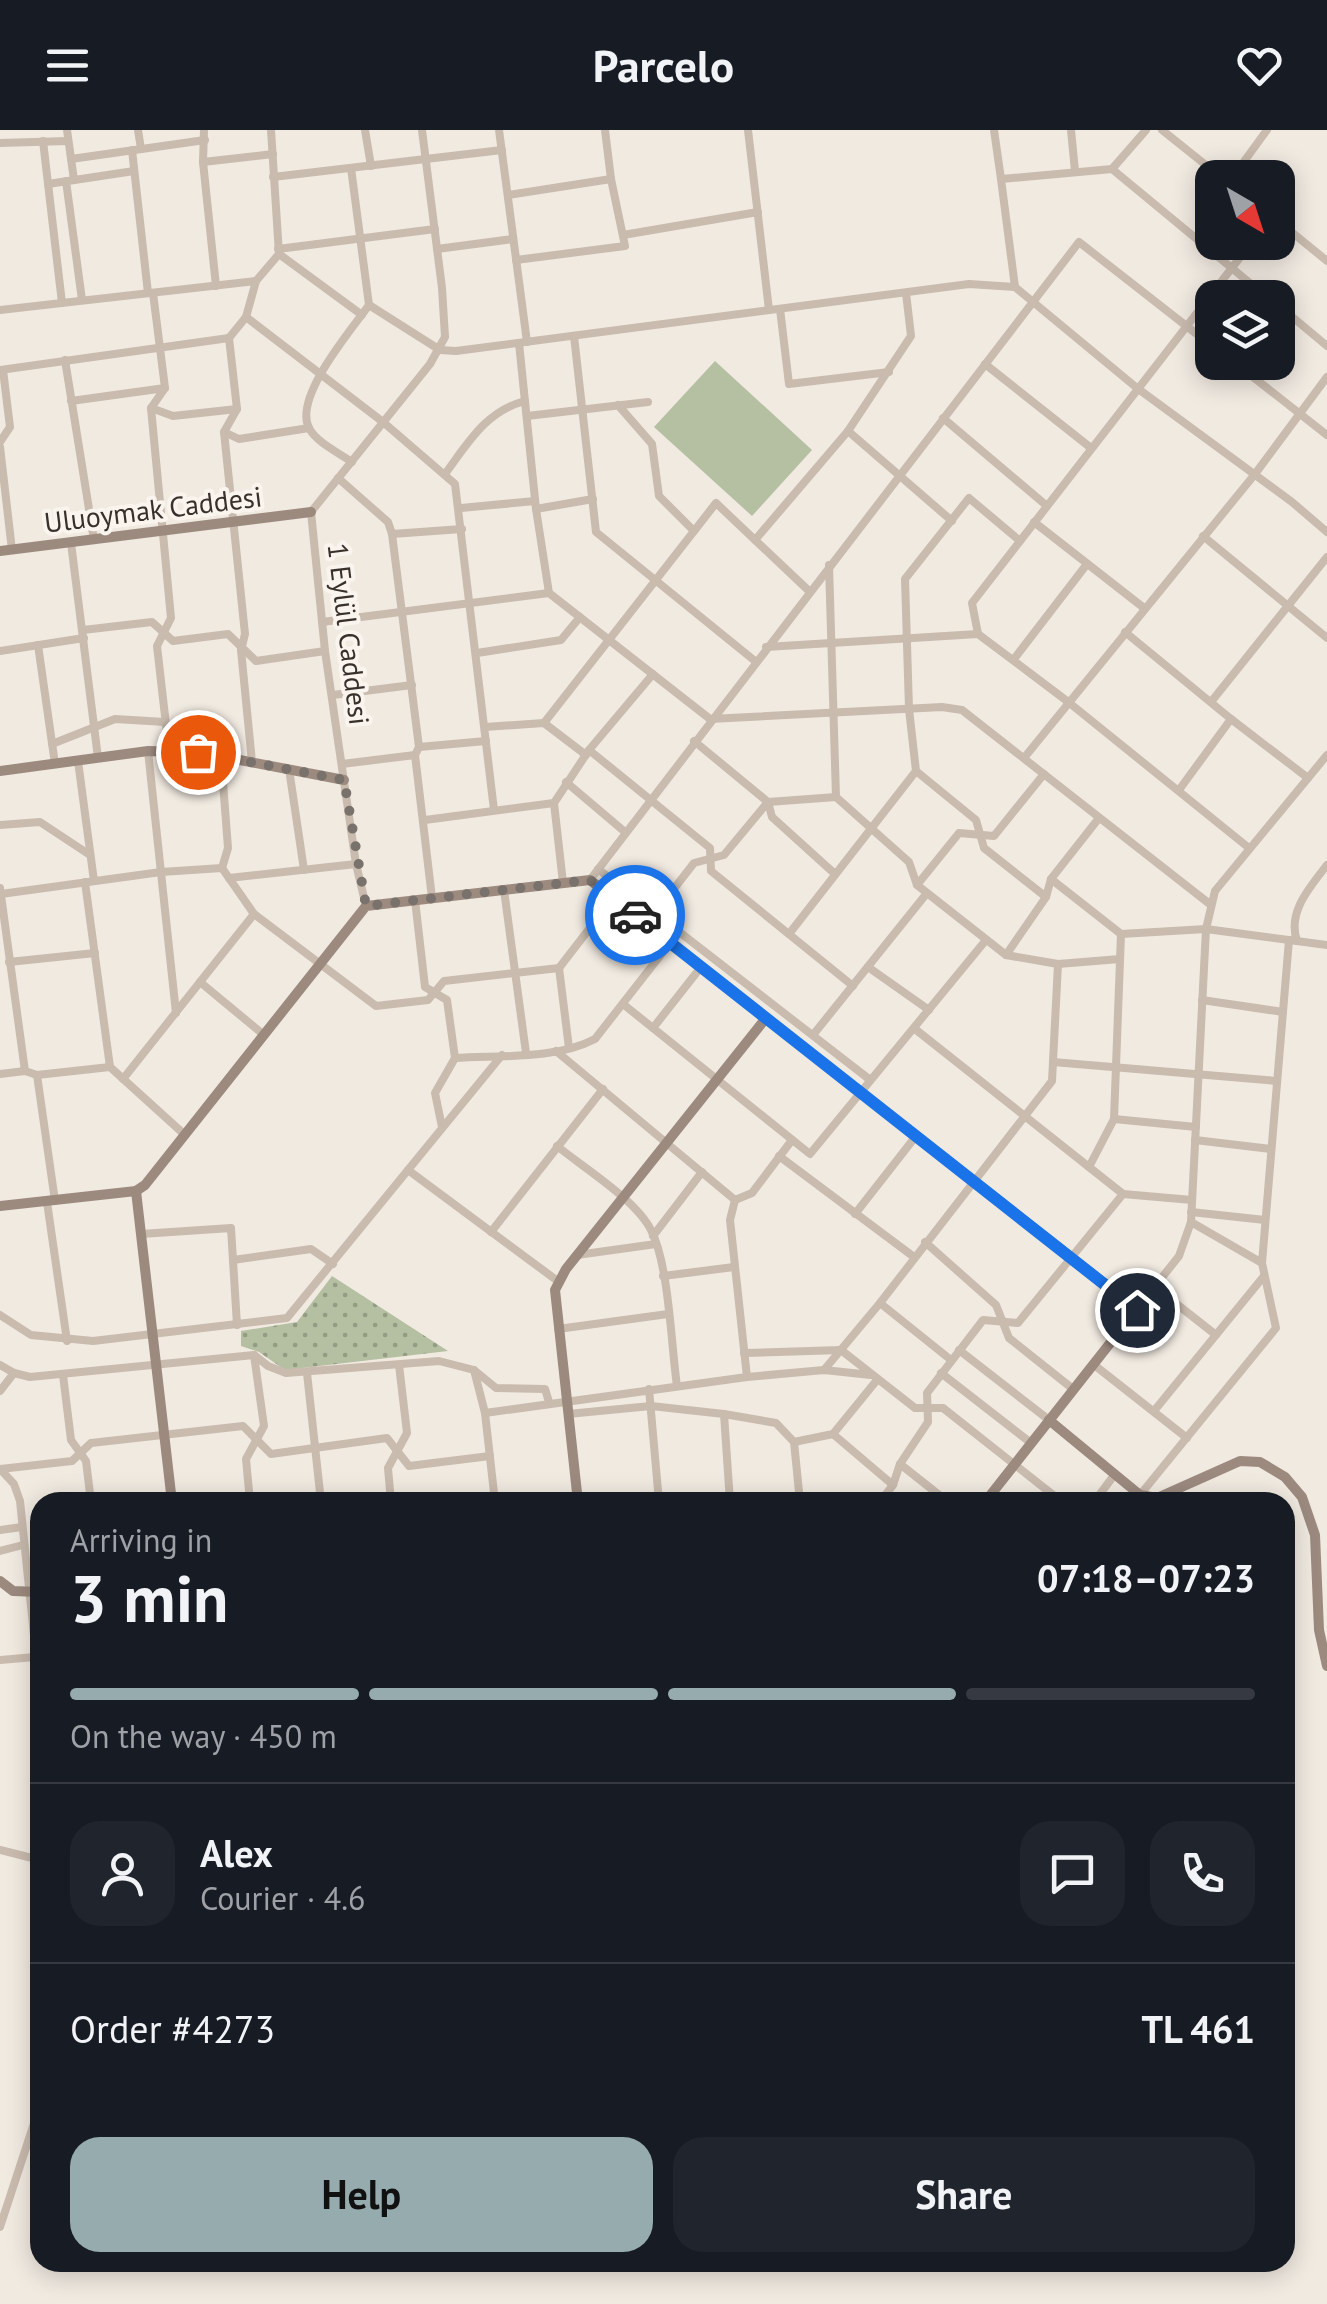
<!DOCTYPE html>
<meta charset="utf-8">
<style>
:root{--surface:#171b24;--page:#20242c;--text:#f1f3f6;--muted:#9ea1a6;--line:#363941;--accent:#95abae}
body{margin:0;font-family:"PT Sans",sans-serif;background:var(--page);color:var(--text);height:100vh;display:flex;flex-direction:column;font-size:38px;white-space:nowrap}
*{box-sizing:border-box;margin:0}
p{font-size:32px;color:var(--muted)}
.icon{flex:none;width:55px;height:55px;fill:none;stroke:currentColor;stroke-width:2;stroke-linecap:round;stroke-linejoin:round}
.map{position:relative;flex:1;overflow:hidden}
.panel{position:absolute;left:30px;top:1362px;width:1265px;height:780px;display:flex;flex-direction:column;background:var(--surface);border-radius:30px;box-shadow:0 5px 25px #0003}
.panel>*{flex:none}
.needle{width:65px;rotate:141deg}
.fabs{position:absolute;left:1195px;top:30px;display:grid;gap:20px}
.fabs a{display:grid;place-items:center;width:100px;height:100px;border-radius:20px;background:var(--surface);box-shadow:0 5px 25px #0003;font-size:50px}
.pin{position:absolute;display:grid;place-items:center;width:85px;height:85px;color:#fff;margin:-42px;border:5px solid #fff;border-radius:50%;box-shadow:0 2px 10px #0007}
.courier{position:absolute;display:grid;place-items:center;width:100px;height:100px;margin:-50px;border:8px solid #1a73e8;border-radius:50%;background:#fff;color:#222;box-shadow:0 2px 12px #0007}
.head em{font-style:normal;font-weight:600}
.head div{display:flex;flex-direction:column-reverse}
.head{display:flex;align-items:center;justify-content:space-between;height:170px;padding:0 40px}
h1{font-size:65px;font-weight:600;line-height:75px}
.bar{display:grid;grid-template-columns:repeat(4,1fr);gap:15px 10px;align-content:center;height:120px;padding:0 40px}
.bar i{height:12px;border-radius:8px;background:var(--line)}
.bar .selected{background:var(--accent)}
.bar p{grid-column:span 4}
.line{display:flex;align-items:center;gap:25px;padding:0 40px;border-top:2px solid var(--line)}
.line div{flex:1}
.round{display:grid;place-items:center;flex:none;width:105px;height:105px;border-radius:30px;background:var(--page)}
.action{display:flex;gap:20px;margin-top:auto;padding:20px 40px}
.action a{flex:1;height:115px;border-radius:30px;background:var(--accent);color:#111;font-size:40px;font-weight:600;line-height:115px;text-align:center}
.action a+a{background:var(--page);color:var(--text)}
header{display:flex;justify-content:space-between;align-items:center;height:130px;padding:0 40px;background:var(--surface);font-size:45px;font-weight:600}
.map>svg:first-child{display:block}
.grass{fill:url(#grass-dots)}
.garden{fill:#b5c0a2}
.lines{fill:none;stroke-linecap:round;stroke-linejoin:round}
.street{stroke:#c9bbae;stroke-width:8}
.secondary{stroke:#9c8a7f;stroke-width:10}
.done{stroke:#79716b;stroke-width:10;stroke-dasharray:0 18}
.route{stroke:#1a73e8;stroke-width:12}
.labels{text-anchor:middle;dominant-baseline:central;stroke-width:8;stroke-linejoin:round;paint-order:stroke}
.street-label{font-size:28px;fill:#38302b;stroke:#f9f4ed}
</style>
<header><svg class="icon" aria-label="menu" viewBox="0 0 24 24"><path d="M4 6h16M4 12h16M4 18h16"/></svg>Parcelo<svg class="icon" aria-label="heart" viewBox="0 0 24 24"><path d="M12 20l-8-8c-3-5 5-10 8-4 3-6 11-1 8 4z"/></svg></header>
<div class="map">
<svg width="1327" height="2174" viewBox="0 0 1327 2174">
<defs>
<pattern id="grass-dots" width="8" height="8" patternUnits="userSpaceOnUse" patternTransform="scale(2.5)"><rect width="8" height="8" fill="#b5c0a2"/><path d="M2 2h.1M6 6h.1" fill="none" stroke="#949c84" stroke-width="1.8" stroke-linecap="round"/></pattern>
</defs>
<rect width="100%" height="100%" fill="#f1eae1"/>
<polygon class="grass" points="332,1146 448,1221 285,1240 259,1222 241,1216 241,1201 297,1192"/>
<polygon class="garden" points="715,231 812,320 752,386 654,297"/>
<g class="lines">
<g class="street">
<polyline points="67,0 74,50"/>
<polyline points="138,0 141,19"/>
<polyline points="204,0 203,32 216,156"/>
<polyline points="365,0 371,36"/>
<polyline points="499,0 527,212"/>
<polyline points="748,0 769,180"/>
<polyline points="994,0 1001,49"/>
<polyline points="1071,0 1075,41"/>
<polyline points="1162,0 1222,48"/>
<polyline points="43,11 62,173"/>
<polyline points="0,13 68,11"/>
<polyline points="132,20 148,163"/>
<polyline points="71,29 205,10"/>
<polyline points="203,32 273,24"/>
<path d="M 351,38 L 369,175 C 352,199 293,267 309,298 C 316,312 339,323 352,332"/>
<polyline points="1112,39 1268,168"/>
<polyline points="273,47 502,20"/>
<polyline points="1232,48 1267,0"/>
<polyline points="66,51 82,170"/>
<polyline points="48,54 134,41"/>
<polyline points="508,65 611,49"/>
<polyline points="1278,91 1327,131"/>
<polyline points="623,105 758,82"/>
<polyline points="278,119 435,99"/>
<polyline points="437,119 513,109"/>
<polyline points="279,124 362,185"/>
<polyline points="516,130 625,116 611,49 605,0"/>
<polyline points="1015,157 1001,49 1112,39 1146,0"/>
<polyline points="153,163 165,258 151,278 171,488 157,516 169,621"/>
<polyline points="369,175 440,220 456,221 969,154 1015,157 1137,258 1292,372 1327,402"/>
<polyline points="1278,175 1327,216"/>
<polyline points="780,179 789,254 889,242"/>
<polyline points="0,180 256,151"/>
<polyline points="246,187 383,292 455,354 494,680"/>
<polyline points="574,206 596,402 755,531"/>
<polyline points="229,208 237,279 224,302 245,504 241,520 252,632"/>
<polyline points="519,213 536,379 549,463 710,589 942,577 962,580 1211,775"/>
<polyline points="65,230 94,410"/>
<polyline points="1234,232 1327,305"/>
<polyline points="985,234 1091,318"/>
<polyline points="0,240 229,208 246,187 256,151 279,124 271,0"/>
<polyline points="71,271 165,258"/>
<polyline points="618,275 652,314 659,366 694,401"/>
<polyline points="151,278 173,286 237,279"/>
<polyline points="527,286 648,272"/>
<polyline points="943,288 1047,376"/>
<polyline points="848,301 952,391"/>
<polyline points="224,302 239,309 309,298"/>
<polyline points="0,312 10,297 3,240"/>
<polyline points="0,317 12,420"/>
<path d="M 445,344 C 468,313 486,281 525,271"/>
<polyline points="338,348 388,392 392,404 462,399"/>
<polyline points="461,378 535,371"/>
<polyline points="536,379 593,369"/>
<polyline points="1034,392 1144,478"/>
<polyline points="392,404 419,617 415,625 432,768"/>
<polyline points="1203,406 1327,508"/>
<polyline points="755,410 848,301 911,206 906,163"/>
<polyline points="71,413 98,628"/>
<polyline points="829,435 836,667"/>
<polyline points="322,492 549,463"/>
<polyline points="83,500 152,492 173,511 228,504 256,531 325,521"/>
<polyline points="1125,502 1231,589"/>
<polyline points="978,504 972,473 1252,112"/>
<polyline points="38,515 55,634"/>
<polyline points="766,517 978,504 1067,571 1249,718"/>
<polyline points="0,521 84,508"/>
<polyline points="477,523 561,510 580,487"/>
<polyline points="1014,529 1087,434"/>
<polyline points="333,565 412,555"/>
<polyline points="1211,572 1327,427"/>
<polyline points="544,593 716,373 809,461"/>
<polyline points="485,597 544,593 586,625"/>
<polyline points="694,611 768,672 772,687 835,744"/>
<polyline points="52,614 115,589 165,592"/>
<polyline points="419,617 486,611"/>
<polyline points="589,620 710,718 711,741 853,856"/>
<polyline points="148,621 176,883"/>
<polyline points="221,626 228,718 222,738"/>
<polyline points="1024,628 1255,344 1327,247"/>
<polyline points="78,631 94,751"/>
<polyline points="342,634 415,625"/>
<polyline points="289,639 304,740"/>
<polyline points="916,641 976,690 984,718 1046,767"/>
<polyline points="566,652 625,702"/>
<polyline points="1179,660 1231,589 1308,648"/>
<polyline points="425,690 554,673"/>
<polyline points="0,695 40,692 90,725"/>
<polyline points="222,738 254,784 376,876 428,870 444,851 559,838 613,768"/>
<polyline points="598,739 869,949"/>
<polyline points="229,748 356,734"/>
<polyline points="1051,749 1121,804 1206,799 1327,815"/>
<polyline points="590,750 1079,112 1212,216"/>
<polyline points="85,752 110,937 185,1005"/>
<polyline points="563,753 554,673 589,620 653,544"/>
<polyline points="917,755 959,703 994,706 1044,644"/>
<polyline points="0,758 25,941"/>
<polyline points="504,760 526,923"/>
<polyline points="1,764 161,742 222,738"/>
<polyline points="415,770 425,857 447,870 455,928 435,963 442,997"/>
<polyline points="366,776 356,734 325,521 311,382 430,234 445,207 442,158 422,0"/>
<polyline points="655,783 694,733 724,725 768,672 836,667 909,732 917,755 1006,825 1058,834 1120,829"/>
<polyline points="789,804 916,641 909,579 905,449 969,368 1020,411"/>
<path d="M 1297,811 C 1287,782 1310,757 1327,735"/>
<polyline points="1006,825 1046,767 1051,749 1099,688"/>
<polyline points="9,832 95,823"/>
<polyline points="868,837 929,880"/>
<polyline points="559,838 569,918"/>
<polyline points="200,852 264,905"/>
<polyline points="1202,870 1283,882"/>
<polyline points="623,874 810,1024 986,810"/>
<polyline points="653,898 701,837"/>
<polyline points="915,899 1123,1064"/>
<polyline points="813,905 927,763"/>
<polyline points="556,921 735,1070"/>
<path d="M 455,928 C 499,925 555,930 595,909 L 670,813"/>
<polyline points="1053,932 1277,951"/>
<polyline points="0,944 25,941 37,945 110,937"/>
<polyline points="37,945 55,1071"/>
<polyline points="123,949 254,784"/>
<polyline points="1114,989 1196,997"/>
<polyline points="1195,1010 1271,1019"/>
<path d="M 557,1016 C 584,1038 636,1070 651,1100 C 669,1135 671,1214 677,1256"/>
<polyline points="779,1026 914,1127"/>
<polyline points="1089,1037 1114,989 1121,804"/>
<polyline points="408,1040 559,1152"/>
<polyline points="735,1070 730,1090 747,1247"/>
<polyline points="735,1070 752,1063 792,1010"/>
<polyline points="47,1072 67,1211"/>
<polyline points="1191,1082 1265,1090"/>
<polyline points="855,1084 916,1006"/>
<polyline points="491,1102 603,959"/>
<polyline points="141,1104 231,1098 237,1195"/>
<polyline points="653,1106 702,1042"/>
<polyline points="925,1112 996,1175 1009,1208 1073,1259"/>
<polyline points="577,1125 656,1114"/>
<polyline points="233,1130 311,1119 333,1134"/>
<polyline points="1262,1133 1289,810"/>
<polyline points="663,1146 734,1137"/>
<polyline points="1155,1157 1216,1205"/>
<polyline points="880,1173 951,1230"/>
<polyline points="1137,1179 1179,1126 1191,1092 1206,799 1215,761 1327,625"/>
<polyline points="0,1185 31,1205 93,1211 287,1188 502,925"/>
<polyline points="558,1199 668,1184"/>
<polyline points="959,1220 1049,1290"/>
<polyline points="744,1223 841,1220 915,1278 943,1278 1062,1372"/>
<polyline points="1093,1234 1187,1308"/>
<polyline points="0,1235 14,1243 30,1247 254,1225 268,1236 286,1243 439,1231 474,1240 496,1258 545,1259 549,1272"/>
<polyline points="474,1240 485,1283 495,1372"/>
<polyline points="824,1240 880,1173 1052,951 1058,834"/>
<polyline points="307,1243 321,1372"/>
<polyline points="941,1243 1031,1313"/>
<polyline points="63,1245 71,1310 86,1331 91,1372"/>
<polyline points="649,1259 659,1372"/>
<polyline points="0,1261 14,1243"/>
<polyline points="1154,1281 1264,1146"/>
<polyline points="485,1283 747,1247 824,1240 871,1245"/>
<polyline points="568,1284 651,1276 724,1284 776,1293 794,1312 833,1304 877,1250"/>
<polyline points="724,1284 730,1372"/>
<polyline points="833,1304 893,1355"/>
<polyline points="794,1312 800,1372"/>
<polyline points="900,1334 948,1372"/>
<polyline points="0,1339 72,1331 91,1313 243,1296 271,1324 387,1308 409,1336 490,1326"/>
<polyline points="0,1339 14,1354 20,1371 40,1563"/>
<polyline points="1140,1365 1276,1198 1262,1133 1191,1092"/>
<polyline points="250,1372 246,1329 264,1296 254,1225"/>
<polyline points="391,1372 388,1338 407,1303 399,1235"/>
<polyline points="880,1372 893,1355 900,1334 928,1292 927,1263 983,1190 1018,1193 1123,1064 1192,1070"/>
<polyline points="1094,1372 1115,1344"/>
<polyline points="0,1400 22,1397"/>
<polyline points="0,1421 23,1415"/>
<polyline points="0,1530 35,1527"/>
<polyline points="0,1720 40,1730"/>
<polyline points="0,2097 40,1975"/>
</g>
<g class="secondary">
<polyline points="0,421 311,382"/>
<polyline points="0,641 148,621 198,622 344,650"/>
<polyline points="136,1061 172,1372"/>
<polyline points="0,1076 136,1061 145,1055 366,776 590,750 1137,1179 985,1372"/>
<polyline points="1049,1290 1140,1365 1157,1368 1240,1331 1260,1332 1285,1347 1302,1367 1315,1405 1319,1500 1327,1536"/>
<polyline points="578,1372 555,1160 566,1139 766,888"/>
<polyline points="0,1451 13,1461 40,1462"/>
</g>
</g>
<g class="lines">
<polyline class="done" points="198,622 344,650 366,776 590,750 635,785"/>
<polyline class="route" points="635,785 1137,1180"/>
</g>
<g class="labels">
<g class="street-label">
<text transform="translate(153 379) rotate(-7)">Uluoymak Caddesi</text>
<text transform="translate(349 504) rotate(83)">1 Eylül Caddesi</text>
</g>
</g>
</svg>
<div class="fabs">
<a><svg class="needle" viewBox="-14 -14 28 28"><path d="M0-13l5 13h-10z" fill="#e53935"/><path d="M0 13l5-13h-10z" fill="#9ea1a6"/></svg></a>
<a><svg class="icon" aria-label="layers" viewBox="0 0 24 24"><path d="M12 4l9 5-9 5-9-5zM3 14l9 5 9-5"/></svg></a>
</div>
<div class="pin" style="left:198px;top:622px;background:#ea580c"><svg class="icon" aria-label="bag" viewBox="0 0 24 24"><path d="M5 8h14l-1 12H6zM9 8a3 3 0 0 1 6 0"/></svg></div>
<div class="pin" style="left:1137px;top:1180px;background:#1f2937"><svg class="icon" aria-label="home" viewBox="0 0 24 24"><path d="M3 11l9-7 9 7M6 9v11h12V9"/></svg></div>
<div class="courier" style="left:635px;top:785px"><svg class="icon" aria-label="car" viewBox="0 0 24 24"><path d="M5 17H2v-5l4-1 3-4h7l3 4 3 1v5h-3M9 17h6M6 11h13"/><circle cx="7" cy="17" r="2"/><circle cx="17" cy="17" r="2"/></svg></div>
<section class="panel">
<div class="head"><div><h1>3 min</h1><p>Arriving in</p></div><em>07:18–07:23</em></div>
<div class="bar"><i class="selected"></i><i class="selected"></i><i class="selected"></i><i></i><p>On the way · 450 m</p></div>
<div class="line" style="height:180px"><a class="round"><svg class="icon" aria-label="person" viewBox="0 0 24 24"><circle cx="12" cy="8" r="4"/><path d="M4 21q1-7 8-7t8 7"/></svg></a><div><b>Alex</b><p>Courier · 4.6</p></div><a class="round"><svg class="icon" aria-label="chat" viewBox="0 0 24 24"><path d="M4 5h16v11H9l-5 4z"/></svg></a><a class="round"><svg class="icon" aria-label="phone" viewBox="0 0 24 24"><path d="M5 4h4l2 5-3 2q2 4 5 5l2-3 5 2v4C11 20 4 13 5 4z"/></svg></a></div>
<div class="line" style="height:130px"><div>Order #4273</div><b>TL 461</b></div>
<div class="action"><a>Help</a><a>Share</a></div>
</section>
</div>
